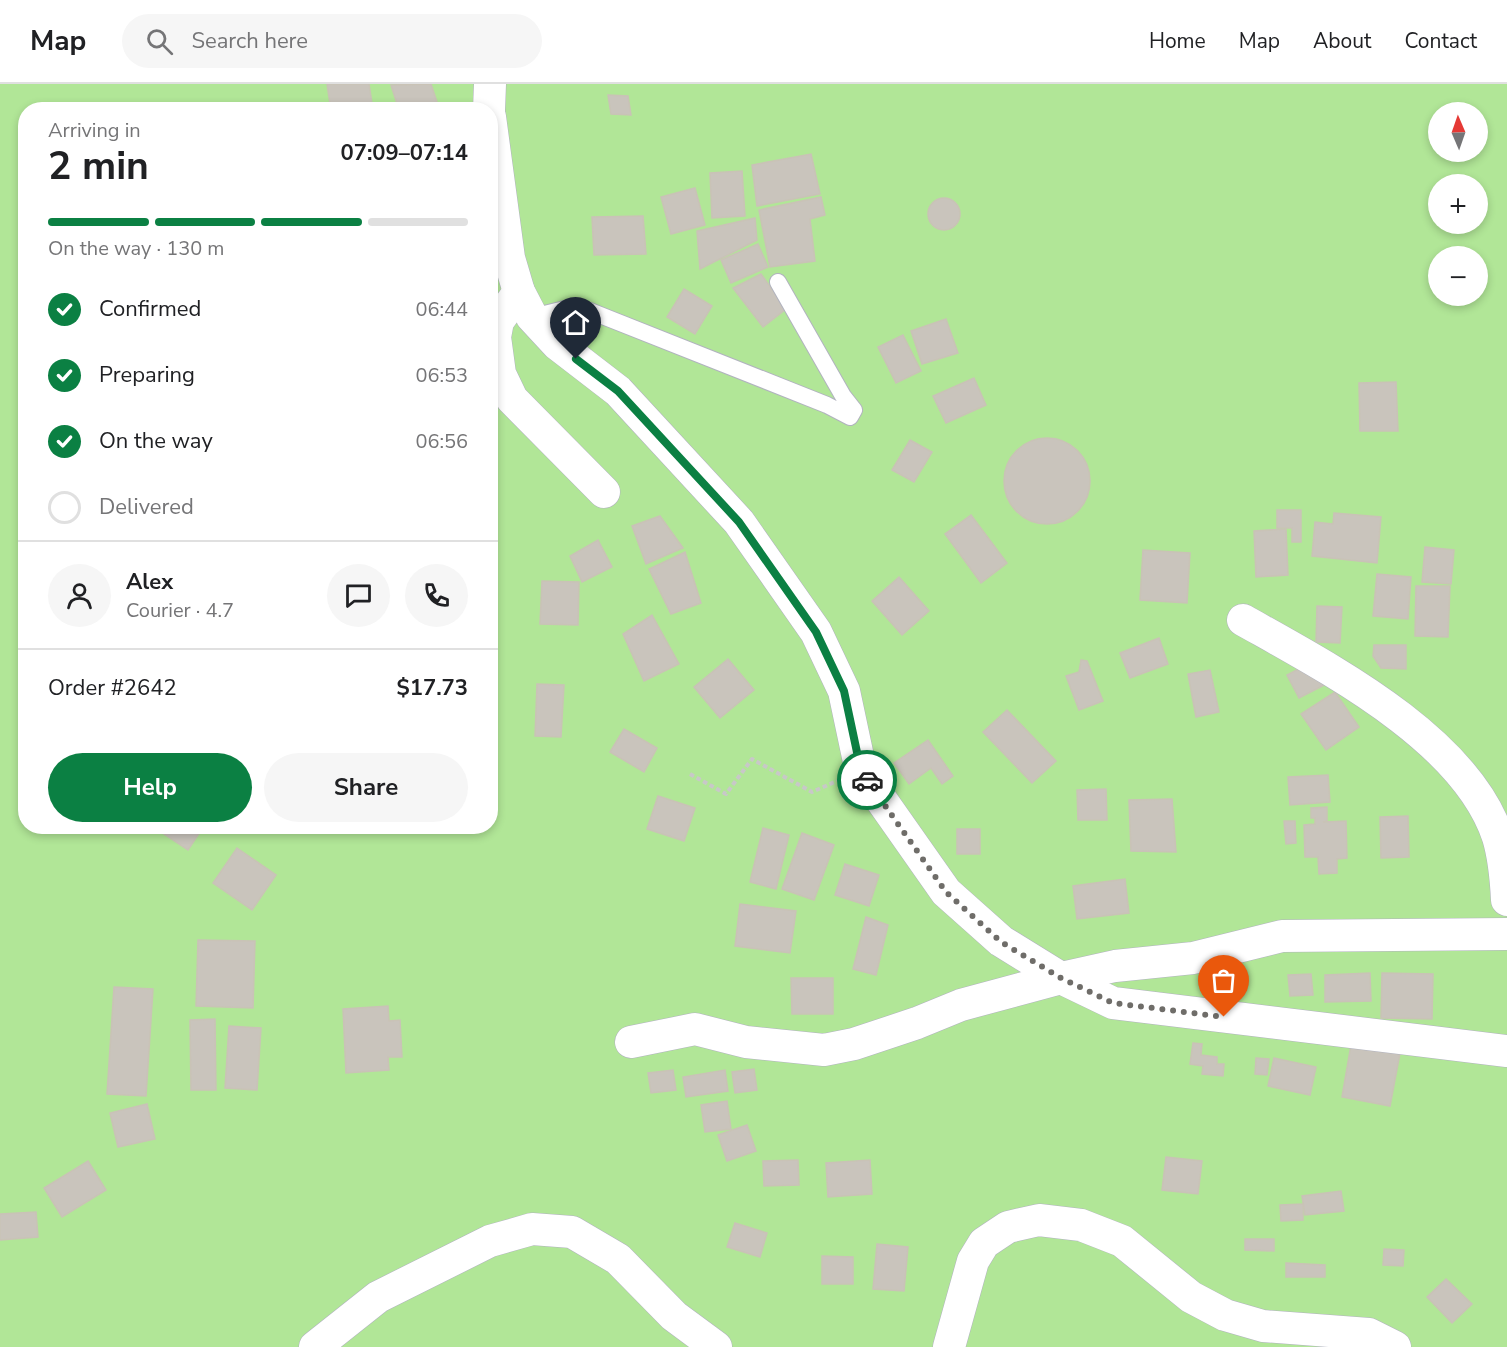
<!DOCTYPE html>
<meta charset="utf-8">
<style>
:root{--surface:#fff;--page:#f6f6f6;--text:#202124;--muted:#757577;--line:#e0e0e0;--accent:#0b8043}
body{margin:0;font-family:"Nunito Sans",sans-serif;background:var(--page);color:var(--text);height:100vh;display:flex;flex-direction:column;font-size:22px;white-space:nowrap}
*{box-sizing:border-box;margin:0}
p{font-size:20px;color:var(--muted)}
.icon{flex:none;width:33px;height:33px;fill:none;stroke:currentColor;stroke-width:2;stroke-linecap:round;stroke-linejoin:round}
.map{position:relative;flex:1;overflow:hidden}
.drawer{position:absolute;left:18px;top:18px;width:480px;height:732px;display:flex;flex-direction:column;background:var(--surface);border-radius:24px;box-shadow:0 3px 9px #0003}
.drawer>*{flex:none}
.needle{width:39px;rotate:358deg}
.tools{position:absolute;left:1428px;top:18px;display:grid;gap:12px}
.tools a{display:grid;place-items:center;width:60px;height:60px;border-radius:50%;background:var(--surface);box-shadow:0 3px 9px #0003;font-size:30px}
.pin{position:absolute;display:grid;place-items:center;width:51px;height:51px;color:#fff;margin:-62px -26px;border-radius:50% 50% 50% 0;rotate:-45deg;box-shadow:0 0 6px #0007}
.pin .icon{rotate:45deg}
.courier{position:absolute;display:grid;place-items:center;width:60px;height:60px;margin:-30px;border:4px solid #0b8043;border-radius:50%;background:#fff;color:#222;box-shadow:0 2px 8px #0007}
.overview em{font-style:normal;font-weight:700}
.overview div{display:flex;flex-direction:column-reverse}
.overview{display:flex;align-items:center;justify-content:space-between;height:102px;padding:0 30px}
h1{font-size:39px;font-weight:700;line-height:45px}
.bar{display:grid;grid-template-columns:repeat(4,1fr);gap:9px 6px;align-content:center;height:72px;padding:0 30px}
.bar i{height:8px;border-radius:4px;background:var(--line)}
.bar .selected{background:var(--accent)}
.bar p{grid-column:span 4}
.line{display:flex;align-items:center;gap:15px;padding:0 30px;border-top:2px solid var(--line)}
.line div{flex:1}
.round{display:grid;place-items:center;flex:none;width:63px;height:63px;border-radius:32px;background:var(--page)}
ol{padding:0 30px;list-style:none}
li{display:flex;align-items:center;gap:18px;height:66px}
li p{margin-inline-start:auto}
li .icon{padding:6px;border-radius:50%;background:var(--accent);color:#fff;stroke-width:4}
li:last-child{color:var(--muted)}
li i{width:33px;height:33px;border:3px solid var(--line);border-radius:50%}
.primary-button{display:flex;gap:12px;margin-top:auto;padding:12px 30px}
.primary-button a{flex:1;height:69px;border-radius:36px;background:var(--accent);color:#fff;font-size:24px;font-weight:700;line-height:69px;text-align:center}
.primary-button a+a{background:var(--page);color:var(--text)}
header{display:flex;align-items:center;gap:36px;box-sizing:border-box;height:84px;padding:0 30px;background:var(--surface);border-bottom:2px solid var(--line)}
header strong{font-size:28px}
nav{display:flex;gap:33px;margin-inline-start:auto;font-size:21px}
.search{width:420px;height:54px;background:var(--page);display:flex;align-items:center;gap:15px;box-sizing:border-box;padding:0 21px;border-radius:33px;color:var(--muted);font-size:22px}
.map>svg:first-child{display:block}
.green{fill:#b1e697;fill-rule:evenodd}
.building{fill:#c9c4bc;stroke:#c9c3b6;stroke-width:1.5}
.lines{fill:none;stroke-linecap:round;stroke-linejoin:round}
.lane-casing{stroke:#b1b3bf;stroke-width:18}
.street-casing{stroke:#b1b3bf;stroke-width:33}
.path{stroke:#c8c8c8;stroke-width:4;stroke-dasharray:4.5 3;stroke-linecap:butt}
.lane{stroke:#fff;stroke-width:16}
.street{stroke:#fff;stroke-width:32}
.done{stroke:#6f6d69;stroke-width:6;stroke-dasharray:0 10.8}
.route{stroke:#0b8043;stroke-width:8}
</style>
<header>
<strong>Map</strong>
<div class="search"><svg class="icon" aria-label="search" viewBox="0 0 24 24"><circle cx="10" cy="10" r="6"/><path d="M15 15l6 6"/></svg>Search here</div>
<nav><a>Home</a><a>Map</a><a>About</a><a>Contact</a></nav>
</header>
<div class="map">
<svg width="1507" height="1263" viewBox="0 0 1507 1263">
<rect width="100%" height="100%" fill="#eee7dd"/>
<path class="green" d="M 0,0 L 1507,0 L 1507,1263 L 0,1263 ZM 26,26 L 490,26 L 490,742 L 26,742 ZM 1438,28 L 1478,28 L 1478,68 L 1438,68 ZM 1438,100 L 1478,100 L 1478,140 L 1438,140 ZM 1438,172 L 1478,172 L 1478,212 L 1438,212 Z"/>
<g class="building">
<polygon points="327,0 369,0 373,26 331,26"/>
<polygon points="431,0 437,18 410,26 399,26 391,1"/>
<polygon points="608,11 628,12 631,31 611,30"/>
<polygon points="811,70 820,110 757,122 752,81"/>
<polygon points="742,87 745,132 712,134 710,89"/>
<polygon points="695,104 705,141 671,150 661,113"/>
<polygon points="821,113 825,131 810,135 815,177 770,183 759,126"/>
<circle cx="944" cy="130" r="16"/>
<polygon points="643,132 646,170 594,171 592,133"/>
<polygon points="755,134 757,156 700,185 697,147"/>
<polygon points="758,160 768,183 731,199 721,176"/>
<polygon points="761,190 786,225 763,243 733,204"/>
<polygon points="684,205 712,222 695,250 667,233"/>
<polygon points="946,235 958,269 922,280 911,247"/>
<polygon points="903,251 921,287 896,299 878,263"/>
<polygon points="974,294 986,321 946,339 933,312"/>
<polygon points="1396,298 1398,347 1360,347 1359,299"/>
<circle cx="1047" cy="397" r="43"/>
<polygon points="910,356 932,368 914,398 892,386"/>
<polygon points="1277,426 1301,426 1301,458 1292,458 1292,444 1277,444"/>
<polygon points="1334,429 1381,433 1377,479 1312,472 1315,438 1333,440"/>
<polygon points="971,431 1007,479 981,499 945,450"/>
<polygon points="660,432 683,464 646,480 632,442"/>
<polygon points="1286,445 1288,491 1256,493 1254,447"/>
<polygon points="598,456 612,483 582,498 570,472"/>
<polygon points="1425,463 1454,466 1451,500 1422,498"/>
<polygon points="1143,466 1190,469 1187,519 1140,516"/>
<polygon points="685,468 701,519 671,530 649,485"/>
<polygon points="1377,490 1411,493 1408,535 1373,532"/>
<polygon points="899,493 929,527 902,551 872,517"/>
<polygon points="542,497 579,498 578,541 540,540"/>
<polygon points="1416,502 1450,502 1448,553 1415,552"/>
<polygon points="1317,522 1342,523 1340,559 1316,558"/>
<polygon points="652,531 679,580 644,597 623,550"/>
<polygon points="1159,554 1168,580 1130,594 1120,569"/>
<polygon points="1374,561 1406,561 1406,585 1381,584 1373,572"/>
<polygon points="728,575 754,606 720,634 694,603"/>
<polygon points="1081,576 1087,577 1103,617 1079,626 1066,592 1079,588"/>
<polygon points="1308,580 1330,598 1299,614 1287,591"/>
<polygon points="1210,586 1219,628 1196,633 1188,590"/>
<polygon points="537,600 564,601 561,653 535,652"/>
<polygon points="1335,608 1359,643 1326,666 1301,630"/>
<polygon points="1007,626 1056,677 1032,699 983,648"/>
<polygon points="624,645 657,664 644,688 610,668"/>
<polygon points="928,656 953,692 942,700 931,684 909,700 894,679"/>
<polygon points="1328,691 1330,718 1290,721 1288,693"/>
<polygon points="1106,705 1107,736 1078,736 1077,706"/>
<polygon points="658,712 695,724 684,757 647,745"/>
<polygon points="1172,715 1176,768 1131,767 1129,716"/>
<polygon points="1327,723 1327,737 1323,738 1346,737 1347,774 1337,775 1337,789 1319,790 1318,773 1305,773 1304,741 1315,740 1315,734 1311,734 1311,724"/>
<polygon points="1408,732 1409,773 1381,774 1380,733"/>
<polygon points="1284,737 1295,737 1296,759 1286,760"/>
<polygon points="152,742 204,742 188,766"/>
<polygon points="763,744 789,751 776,805 750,798"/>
<rect x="957" y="745" width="23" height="25"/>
<polygon points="802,749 834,761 814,816 782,805"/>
<polygon points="237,764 276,791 252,826 213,799"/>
<polygon points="845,780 879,791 869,822 835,811"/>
<polygon points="1125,795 1129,829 1077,835 1073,802"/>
<polygon points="740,820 796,827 790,869 735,862"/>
<polygon points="866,833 888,841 876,891 853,885"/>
<polygon points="198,856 255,857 253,924 196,922"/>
<polygon points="1370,889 1371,917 1325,918 1325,891"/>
<polygon points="1382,889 1433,890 1432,935 1381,934"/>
<polygon points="1311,890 1313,911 1290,912 1288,891"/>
<polygon points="791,894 833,894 833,930 792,930"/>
<polygon points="114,903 153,905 146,1012 107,1010"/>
<polygon points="388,922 389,937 400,936 402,973 388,973 389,986 346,989 343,925"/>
<polygon points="215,935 216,1006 191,1006 190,936"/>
<polygon points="229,942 261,944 257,1006 225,1004"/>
<polygon points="1352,955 1401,964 1390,1022 1342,1013"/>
<polygon points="1193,959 1202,960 1201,971 1217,973 1217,980 1224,980 1223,992 1202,990 1203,982 1190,980"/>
<polygon points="1256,974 1269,975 1267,991 1255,990"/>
<polygon points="1274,974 1316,983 1310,1011 1268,1002"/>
<polygon points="754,985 757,1006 735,1009 732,988"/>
<polygon points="673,986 676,1006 651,1009 648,989"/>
<polygon points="725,986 728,1007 686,1013 683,993"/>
<polygon points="727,1017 731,1045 705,1048 701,1021"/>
<polygon points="147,1020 155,1055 118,1063 110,1029"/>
<polygon points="747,1041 756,1067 727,1077 718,1051"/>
<polygon points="1166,1073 1202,1077 1198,1110 1162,1106"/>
<polygon points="798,1076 799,1101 764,1102 763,1077"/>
<polygon points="870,1076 872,1110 828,1113 826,1079"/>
<polygon points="88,1077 106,1106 62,1133 44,1104"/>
<polygon points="1341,1107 1344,1127 1305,1131 1302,1112"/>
<polygon points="1303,1120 1303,1136 1281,1137 1280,1121"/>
<polygon points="36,1128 38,1153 0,1156 0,1130"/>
<polygon points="735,1139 767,1149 760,1173 727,1163"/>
<polygon points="1245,1155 1274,1155 1274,1167 1245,1166"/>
<polygon points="877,1160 908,1163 904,1207 873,1205"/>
<polygon points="1384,1165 1404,1166 1403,1182 1383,1181"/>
<polygon points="822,1172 853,1173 853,1200 822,1200"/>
<polygon points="1286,1179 1325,1181 1325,1193 1286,1193"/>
<polygon points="1446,1195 1472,1220 1452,1239 1427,1213"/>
</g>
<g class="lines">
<defs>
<polyline id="lane" points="532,233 565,225 590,227 827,321 850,333 854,326 843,312 778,198"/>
<g id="street">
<polyline points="489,26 490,0"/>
<polyline points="490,33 509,174 519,208 532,233 557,260 618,307 739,438 816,548 844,607 861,687 946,808 1001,857 1061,894 1113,919 1507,967"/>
<polyline points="519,208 498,237 495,253 500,290 512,315 604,408"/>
<path d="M 1243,536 C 1328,584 1466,655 1498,753 C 1504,773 1506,796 1507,816"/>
<polyline points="631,958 695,945 746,958 824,966 854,960 917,939 961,921 1061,894 1115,882 1193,874 1282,852 1507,850"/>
<polyline points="315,1263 378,1213 490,1157 532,1145 572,1148 618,1175 674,1232 716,1263"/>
<polyline points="949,1263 973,1177 984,1159 1008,1143 1039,1136 1081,1141 1122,1157 1191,1213 1225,1231 1263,1242 1369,1250 1395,1263"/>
</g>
</defs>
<use href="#lane" class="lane-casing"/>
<use href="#street" class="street-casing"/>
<polyline class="path" points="690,690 726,710 752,675 812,708 837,697"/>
<use href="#lane" class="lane"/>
<use href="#street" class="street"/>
</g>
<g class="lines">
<polyline class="done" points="867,696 946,808 1001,858 1061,894 1113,919 1224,933"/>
<polyline class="route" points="576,275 618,307 739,438 816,548 844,607 861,687 867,696"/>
</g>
</svg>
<div class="tools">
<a><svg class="needle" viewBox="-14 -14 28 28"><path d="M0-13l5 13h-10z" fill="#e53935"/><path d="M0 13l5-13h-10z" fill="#757577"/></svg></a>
<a>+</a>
<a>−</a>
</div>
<div class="pin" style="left:1224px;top:933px;background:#ea580c"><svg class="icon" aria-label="bag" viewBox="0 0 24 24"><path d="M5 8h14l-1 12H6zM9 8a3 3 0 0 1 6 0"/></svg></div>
<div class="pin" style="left:576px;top:275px;background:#1f2937"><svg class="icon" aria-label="home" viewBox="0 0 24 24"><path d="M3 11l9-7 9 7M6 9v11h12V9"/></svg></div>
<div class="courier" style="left:867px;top:696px"><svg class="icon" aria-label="car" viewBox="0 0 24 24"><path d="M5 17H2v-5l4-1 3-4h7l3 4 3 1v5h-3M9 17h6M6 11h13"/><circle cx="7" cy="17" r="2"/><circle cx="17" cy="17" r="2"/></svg></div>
<section class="drawer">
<div class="overview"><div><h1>2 min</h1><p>Arriving in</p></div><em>07:09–07:14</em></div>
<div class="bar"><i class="selected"></i><i class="selected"></i><i class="selected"></i><i></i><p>On the way · 130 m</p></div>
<ol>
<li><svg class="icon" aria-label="check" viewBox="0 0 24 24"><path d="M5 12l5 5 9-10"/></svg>Confirmed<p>06:44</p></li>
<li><svg class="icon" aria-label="check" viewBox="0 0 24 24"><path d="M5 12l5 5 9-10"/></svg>Preparing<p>06:53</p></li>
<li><svg class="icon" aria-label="check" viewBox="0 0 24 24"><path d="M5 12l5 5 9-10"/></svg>On the way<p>06:56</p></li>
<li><i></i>Delivered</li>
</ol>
<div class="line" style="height:108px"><a class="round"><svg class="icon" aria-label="person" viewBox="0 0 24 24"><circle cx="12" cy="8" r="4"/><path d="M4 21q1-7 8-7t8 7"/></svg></a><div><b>Alex</b><p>Courier · 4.7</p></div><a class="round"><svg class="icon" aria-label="chat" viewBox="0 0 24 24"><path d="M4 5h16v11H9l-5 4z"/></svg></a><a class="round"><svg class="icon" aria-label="phone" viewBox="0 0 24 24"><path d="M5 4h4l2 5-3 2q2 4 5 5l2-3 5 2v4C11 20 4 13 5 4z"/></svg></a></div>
<div class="line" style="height:78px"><div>Order #2642</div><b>$17.73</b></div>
<div class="primary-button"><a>Help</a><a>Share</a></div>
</section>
</div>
